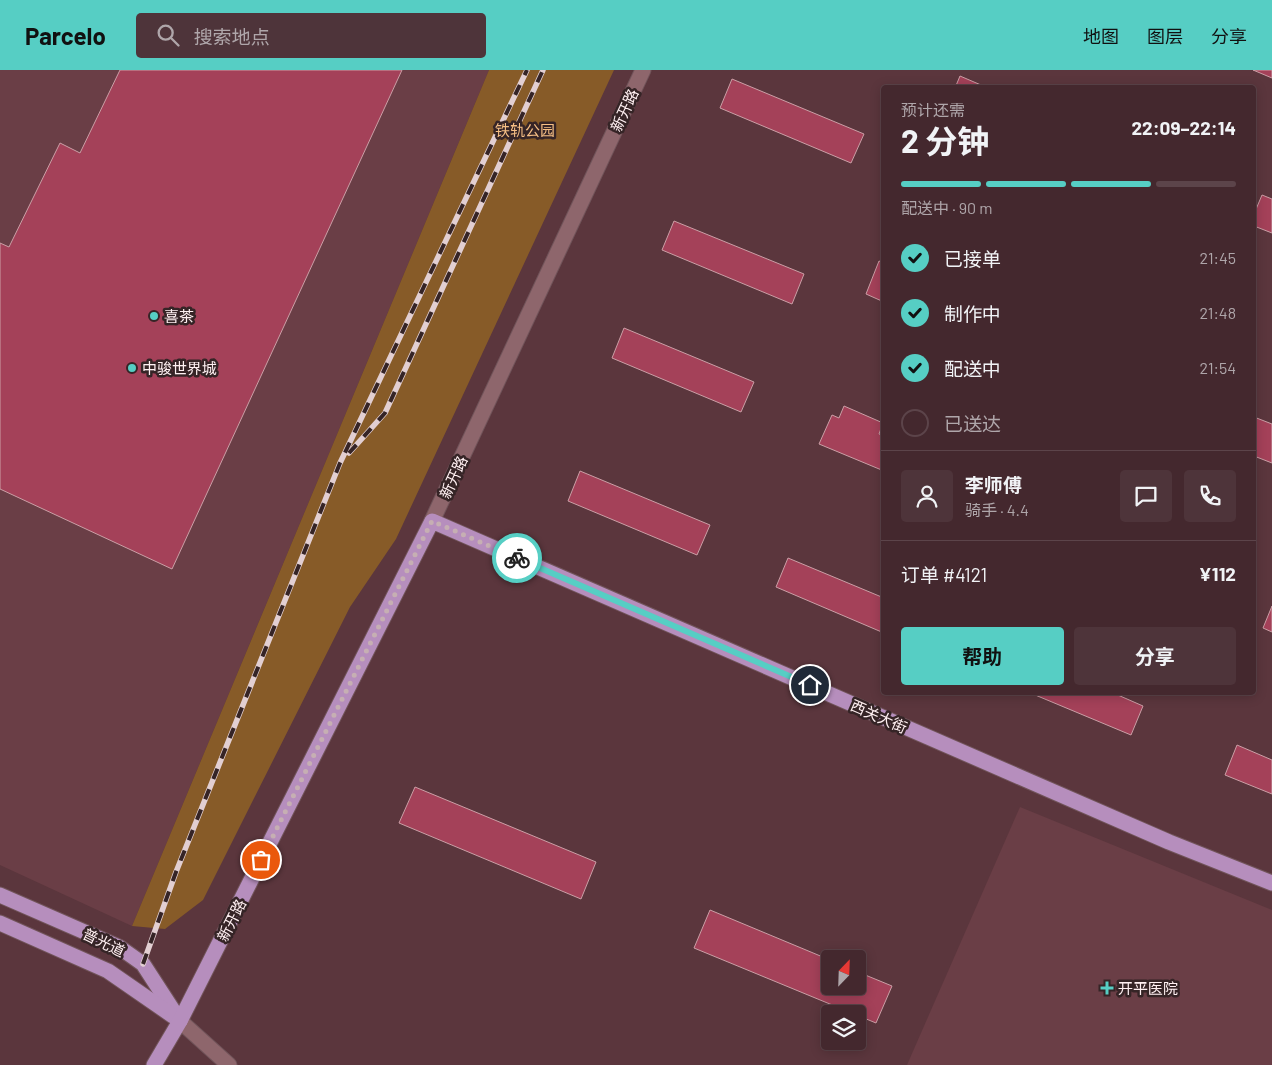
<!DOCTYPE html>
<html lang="zh">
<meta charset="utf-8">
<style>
:root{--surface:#44282e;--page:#4e343a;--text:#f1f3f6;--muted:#afa6aa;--line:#5c444a;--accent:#56cec4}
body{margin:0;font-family:Barlow,"Noto Sans SC",sans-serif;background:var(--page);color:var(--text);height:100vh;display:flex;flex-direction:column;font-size:19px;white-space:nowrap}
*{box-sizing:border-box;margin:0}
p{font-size:16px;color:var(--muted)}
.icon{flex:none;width:28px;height:28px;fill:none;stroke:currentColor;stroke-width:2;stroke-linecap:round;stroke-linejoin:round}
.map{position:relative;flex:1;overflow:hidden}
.sheet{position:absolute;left:881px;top:15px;width:375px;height:610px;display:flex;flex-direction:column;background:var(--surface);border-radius:5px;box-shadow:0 2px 12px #0003,0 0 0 1px var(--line)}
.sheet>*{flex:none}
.needle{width:32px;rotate:23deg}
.buttons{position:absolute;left:821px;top:880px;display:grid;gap:10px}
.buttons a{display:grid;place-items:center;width:45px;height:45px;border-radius:5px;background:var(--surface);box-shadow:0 2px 12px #0003,0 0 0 1px var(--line);font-size:25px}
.pin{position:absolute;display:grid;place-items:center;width:42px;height:42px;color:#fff;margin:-21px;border:2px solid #fff;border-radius:50%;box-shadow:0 1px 5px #0007}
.courier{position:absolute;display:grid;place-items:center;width:50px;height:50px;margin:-25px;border:4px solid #56cec4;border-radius:50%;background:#fff;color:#222;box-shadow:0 1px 6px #0007}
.summary em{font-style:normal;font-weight:700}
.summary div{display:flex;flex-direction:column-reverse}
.summary{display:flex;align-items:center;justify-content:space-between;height:85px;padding:0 20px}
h1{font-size:32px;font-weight:700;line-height:38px}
.bar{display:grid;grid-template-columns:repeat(4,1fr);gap:8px 5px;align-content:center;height:60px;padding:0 20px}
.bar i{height:6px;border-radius:4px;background:var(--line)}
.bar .current{background:var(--accent)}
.bar p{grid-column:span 4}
.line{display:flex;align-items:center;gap:12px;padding:0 20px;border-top:1px solid var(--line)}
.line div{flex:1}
.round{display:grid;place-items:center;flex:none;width:52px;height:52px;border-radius:5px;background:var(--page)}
ol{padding:0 20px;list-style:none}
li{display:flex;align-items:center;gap:15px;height:55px}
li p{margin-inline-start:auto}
li .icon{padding:5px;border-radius:50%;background:var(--accent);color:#111;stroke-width:4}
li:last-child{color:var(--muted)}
li i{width:28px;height:28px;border:2px solid var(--line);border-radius:50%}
.cta{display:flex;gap:10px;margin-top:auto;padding:10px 20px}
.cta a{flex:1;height:58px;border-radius:5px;background:var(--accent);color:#111;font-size:20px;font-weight:700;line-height:58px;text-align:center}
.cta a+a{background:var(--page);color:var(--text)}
header{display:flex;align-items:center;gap:30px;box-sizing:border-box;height:70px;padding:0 25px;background:var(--accent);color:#111}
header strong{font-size:24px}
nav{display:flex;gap:28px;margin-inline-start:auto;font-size:18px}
.search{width:350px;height:45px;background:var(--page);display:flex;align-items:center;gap:12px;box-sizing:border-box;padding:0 18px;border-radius:5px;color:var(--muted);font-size:19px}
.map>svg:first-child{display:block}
.built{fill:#6a3e46}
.green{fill:#875b28}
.building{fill:#a44159;stroke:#cb9fa6}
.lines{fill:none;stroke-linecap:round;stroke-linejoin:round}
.minor-casing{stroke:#71545a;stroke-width:17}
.major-casing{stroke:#71545a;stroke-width:17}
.minor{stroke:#8e666c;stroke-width:15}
.major{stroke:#b68ebd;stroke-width:15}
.rail-casing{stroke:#e2cfd2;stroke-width:5.5}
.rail{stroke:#352426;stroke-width:4;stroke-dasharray:11;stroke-linecap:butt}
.done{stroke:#c6afb3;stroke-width:5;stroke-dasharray:0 9}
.route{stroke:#56cec4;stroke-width:6}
.poi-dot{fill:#56cec4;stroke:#352426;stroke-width:2}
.labels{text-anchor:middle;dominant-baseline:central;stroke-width:5;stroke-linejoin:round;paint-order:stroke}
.street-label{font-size:15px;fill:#fff0f2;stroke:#352426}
.park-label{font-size:15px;fill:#f6bf85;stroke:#352426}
.poi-label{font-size:15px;fill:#fff0f2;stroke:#352426;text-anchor:start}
</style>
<header>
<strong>Parcelo</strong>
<div class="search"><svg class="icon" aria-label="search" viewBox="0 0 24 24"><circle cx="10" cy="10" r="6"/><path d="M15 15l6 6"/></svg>搜索地点</div>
<nav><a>地图</a><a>图层</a><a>分享</a></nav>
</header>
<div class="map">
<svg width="1272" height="995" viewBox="0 0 1272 995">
<rect width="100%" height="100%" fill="#5b363d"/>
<g class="built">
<polygon points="0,0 489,0 132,856 0,795"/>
<polygon points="1020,737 1272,840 1272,995 907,995"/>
</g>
<polygon class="green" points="489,0 614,0 396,469 350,537 203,830 165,859 132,856"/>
<g class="building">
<polygon points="120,0 402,0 172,499 0,419 0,173 9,177 60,73 80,83"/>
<polygon points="1253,0 1272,0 1272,8"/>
<polygon points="960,6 988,18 955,18"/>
<polygon points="732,9 864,64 851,93 720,38"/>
<polygon points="1262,125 1272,129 1272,163 1254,156 1254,144"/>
<polygon points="674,151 804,204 792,234 662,180"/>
<polygon points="879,191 884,193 884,232 866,224"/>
<polygon points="624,258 754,312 741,342 612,288"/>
<polygon points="844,336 883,353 879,364 884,366 884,401 819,374 832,345 839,348"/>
<polygon points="1254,347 1272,354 1272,393 1254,386"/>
<polygon points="580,401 710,455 697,485 568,431"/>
<polygon points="788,488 884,528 884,563 776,517"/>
<polygon points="1272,536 1272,562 1263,558"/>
<polygon points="1028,622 1111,622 1143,636 1131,665"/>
<polygon points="1237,675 1272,690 1272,724 1225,705"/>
<polygon points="415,717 596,792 581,829 399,753"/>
<polygon points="710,840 830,890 830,916 858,916 858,902 892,916 876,953 694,878"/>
</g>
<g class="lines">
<defs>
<g id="minor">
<polyline points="432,451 643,0"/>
<polyline points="180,951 229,995"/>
</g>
<g id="major">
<polyline points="0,825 119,877 143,894 180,951"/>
<polyline points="0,853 108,901 173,946"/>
<polyline points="154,995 180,951 432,451 1169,772 1272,813"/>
</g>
</defs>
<use href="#minor" class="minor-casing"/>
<use href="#major" class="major-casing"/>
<use href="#minor" class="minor"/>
<use href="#major" class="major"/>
<defs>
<g id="rail">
<polyline points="349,383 385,343 543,0"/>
<polyline points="143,894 176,802 340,393 527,0"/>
</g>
</defs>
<use href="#rail" class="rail-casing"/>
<use href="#rail" class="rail"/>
</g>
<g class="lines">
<polyline class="done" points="261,790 432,451 517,488"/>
<polyline class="route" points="517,488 810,615"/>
</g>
<g class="poi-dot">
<circle cx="154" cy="246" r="5"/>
<circle cx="132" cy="298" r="5"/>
<path d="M1104.5 910.5h5v5h5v5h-5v5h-5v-5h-5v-5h5z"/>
</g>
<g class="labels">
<g class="street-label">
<text transform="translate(624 40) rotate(-65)">新开路</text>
<text transform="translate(453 407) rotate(-65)">新开路</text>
<text transform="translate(879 646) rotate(24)">西关大街</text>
<text transform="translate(231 850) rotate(-63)">新开路</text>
<text transform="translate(104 872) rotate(26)">普光道</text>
</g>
<g class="park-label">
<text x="525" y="60">铁轨公园</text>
</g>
<g class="poi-label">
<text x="164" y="246">喜茶</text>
<text x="142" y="298">中骏世界城</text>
<text x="1118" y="918">开平医院</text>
</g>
</g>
</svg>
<div class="buttons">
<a><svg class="needle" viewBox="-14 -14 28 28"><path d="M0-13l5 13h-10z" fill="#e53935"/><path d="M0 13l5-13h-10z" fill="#afa6aa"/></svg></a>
<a><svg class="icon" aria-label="layers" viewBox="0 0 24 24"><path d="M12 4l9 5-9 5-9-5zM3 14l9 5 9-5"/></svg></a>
</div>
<div class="pin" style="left:261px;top:790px;background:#ea580c"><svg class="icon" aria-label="bag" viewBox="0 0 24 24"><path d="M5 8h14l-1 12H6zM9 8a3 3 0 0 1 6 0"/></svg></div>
<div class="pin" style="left:810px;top:615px;background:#1f2937"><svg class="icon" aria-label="home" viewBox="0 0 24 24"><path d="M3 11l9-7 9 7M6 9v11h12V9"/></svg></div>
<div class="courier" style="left:517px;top:488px"><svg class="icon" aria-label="bike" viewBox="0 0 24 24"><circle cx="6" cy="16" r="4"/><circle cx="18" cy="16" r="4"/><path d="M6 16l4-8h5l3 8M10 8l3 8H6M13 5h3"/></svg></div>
<section class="sheet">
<div class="summary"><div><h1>2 分钟</h1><p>预计还需</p></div><em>22:09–22:14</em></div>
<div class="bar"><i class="current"></i><i class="current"></i><i class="current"></i><i></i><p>配送中 · 90 m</p></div>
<ol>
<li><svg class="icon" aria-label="check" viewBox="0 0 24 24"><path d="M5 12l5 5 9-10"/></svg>已接单<p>21:45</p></li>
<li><svg class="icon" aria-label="check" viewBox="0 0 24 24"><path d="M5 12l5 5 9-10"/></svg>制作中<p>21:48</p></li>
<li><svg class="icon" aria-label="check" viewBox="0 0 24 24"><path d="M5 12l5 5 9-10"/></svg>配送中<p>21:54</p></li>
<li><i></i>已送达</li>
</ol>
<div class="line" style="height:90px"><a class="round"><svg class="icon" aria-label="person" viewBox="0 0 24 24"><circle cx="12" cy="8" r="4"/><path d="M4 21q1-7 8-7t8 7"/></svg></a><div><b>李师傅</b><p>骑手 · 4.4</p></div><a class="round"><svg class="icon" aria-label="chat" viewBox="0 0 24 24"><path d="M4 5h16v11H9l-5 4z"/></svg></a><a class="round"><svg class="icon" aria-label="phone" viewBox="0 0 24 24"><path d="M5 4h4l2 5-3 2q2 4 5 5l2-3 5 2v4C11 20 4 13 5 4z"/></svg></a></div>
<div class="line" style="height:65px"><div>订单 #4121</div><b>¥112</b></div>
<div class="cta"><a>帮助</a><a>分享</a></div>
</section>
</div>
